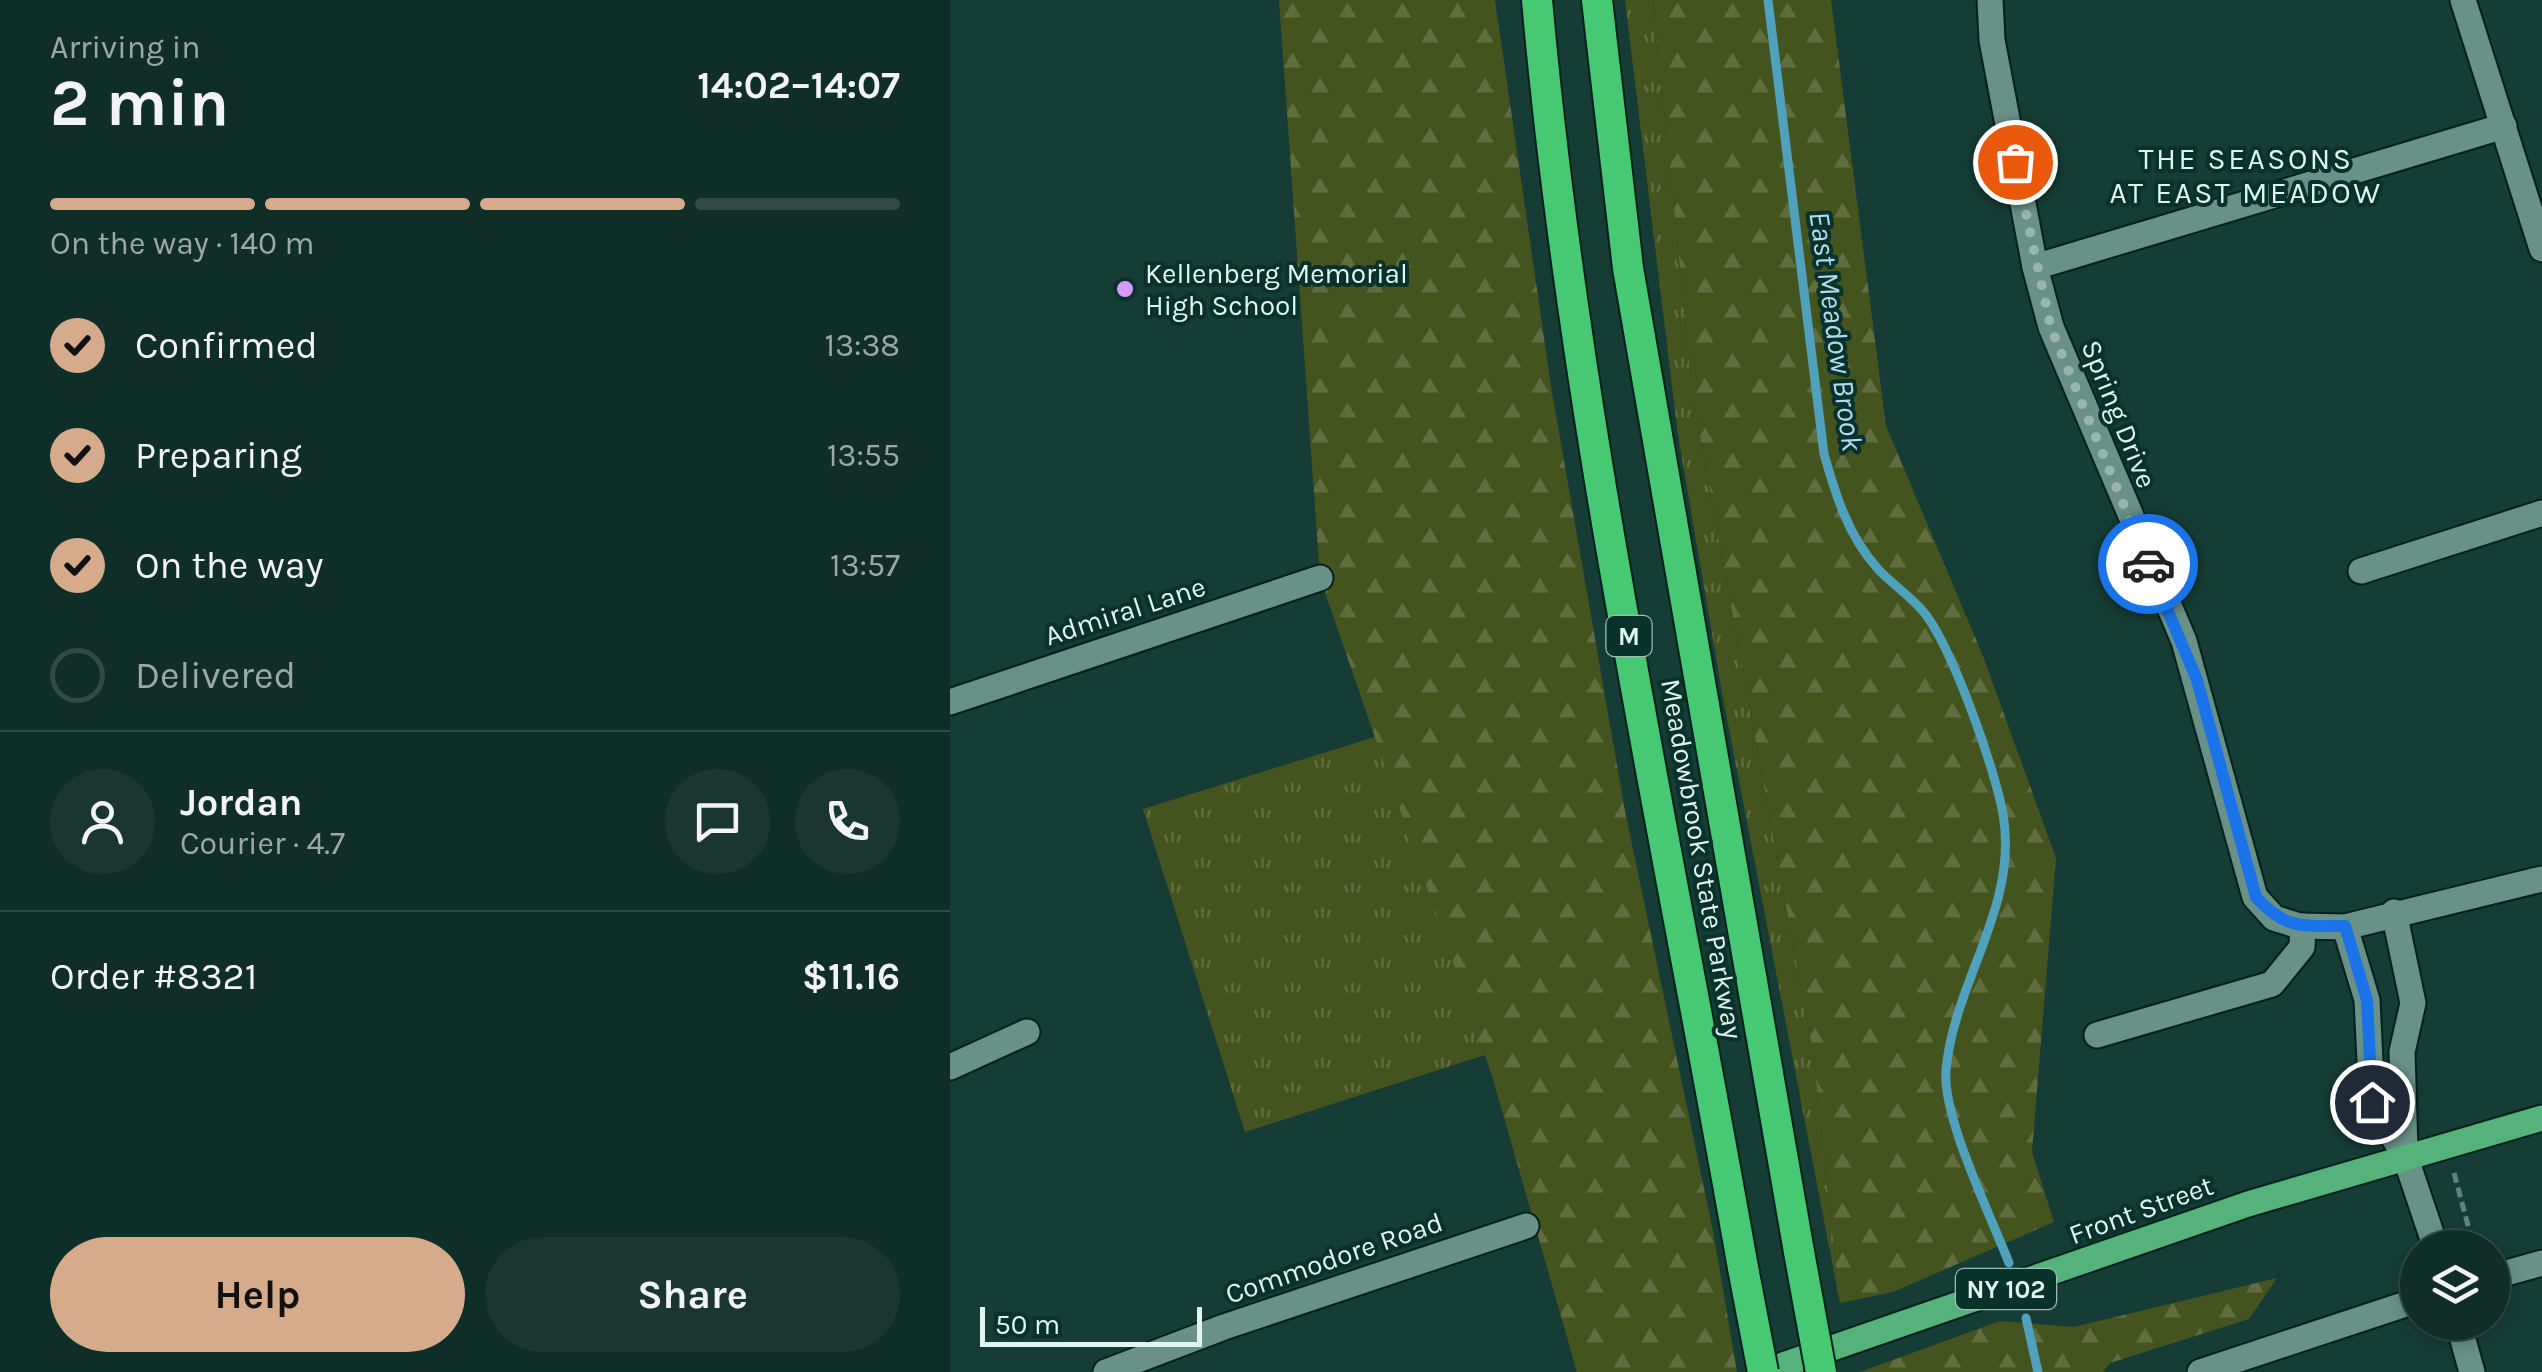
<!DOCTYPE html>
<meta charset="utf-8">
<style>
:root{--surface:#102e28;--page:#193630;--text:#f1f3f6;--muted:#9ca8a8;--line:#304a45;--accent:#d6ab8b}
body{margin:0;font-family:Karla,sans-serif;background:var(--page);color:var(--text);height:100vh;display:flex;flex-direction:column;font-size:38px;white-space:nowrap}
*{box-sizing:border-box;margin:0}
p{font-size:32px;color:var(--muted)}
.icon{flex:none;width:55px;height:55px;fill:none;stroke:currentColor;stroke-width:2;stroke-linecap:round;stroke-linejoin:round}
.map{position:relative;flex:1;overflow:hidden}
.side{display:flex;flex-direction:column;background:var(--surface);width:950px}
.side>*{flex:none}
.controls{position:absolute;left:1450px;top:1230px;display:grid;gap:20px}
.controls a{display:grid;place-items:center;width:110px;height:110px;border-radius:50%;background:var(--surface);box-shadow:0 5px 15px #0003,0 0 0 2px var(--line);font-size:50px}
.scale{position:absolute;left:30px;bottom:25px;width:222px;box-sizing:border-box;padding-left:10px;border:5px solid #e0f5ef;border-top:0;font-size:28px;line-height:35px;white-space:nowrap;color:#e0f5ef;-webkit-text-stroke:8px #09322b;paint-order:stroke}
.pin{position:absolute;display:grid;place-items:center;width:85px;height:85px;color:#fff;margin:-42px;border:5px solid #fff;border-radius:50%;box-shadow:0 2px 10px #0007}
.courier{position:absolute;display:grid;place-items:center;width:100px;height:100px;margin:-50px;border:8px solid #1a73e8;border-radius:50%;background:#fff;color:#222;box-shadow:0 2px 12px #0007}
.summary em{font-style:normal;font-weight:700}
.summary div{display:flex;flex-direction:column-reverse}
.summary{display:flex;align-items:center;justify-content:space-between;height:170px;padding:0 50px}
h1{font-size:65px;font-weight:700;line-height:75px}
.bar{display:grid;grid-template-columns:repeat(4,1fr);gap:15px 10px;align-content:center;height:120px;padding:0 50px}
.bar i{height:12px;border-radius:8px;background:var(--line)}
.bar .active{background:var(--accent)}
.bar p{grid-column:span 4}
.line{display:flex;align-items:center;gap:25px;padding:0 50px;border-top:2px solid var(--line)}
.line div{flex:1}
.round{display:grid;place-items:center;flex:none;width:105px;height:105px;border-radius:52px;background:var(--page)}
ol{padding:0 50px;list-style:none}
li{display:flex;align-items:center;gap:30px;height:110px}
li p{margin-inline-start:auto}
li .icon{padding:10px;border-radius:50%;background:var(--accent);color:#111;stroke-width:4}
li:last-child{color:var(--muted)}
li i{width:55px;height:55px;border:5px solid var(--line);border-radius:50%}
.action{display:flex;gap:20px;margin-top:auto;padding:20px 50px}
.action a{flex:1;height:115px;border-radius:60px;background:var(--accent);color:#111;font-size:40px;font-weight:700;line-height:115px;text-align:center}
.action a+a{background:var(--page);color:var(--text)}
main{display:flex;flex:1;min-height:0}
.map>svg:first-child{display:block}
.grass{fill:url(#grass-tufts)}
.forest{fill:url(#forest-firs)}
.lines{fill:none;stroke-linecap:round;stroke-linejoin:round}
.stream{stroke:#50a1bc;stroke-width:9}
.minor-casing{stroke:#04221c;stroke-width:29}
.major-casing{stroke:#04221c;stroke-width:29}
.highway-casing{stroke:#04221c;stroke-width:34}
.path{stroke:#62837c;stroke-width:5;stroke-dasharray:10 5;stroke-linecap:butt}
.minor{stroke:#699187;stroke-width:25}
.major{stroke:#55b27a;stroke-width:25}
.highway{stroke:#47c872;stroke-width:30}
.highway-bridge-casing{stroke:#04221c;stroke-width:34;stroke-linecap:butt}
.highway-bridge{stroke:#47c872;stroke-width:30}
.done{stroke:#99b5ae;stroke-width:10;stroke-dasharray:0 18}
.route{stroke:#1a73e8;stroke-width:12}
.poi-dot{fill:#d59bfa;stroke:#09322b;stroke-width:4}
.labels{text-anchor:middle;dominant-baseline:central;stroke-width:8;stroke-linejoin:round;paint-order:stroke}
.shield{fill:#09322b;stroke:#a0bab4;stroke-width:2.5}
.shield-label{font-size:25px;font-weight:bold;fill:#e0f5ef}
.poi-label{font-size:28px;fill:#e0f5ef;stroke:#09322b;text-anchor:start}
.street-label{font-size:28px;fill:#e0f5ef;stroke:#09322b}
.neighbourhood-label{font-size:30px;letter-spacing:2.5px;fill:#e0f5ef;stroke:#09322b}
.water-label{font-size:30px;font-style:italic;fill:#afdaf0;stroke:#09322b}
</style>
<main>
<section class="side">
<div class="summary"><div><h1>2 min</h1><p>Arriving in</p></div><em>14:02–14:07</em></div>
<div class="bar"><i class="active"></i><i class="active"></i><i class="active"></i><i></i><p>On the way · 140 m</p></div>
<ol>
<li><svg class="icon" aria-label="check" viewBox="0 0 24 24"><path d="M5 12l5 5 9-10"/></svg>Confirmed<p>13:38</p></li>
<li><svg class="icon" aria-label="check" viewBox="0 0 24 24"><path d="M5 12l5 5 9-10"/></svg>Preparing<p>13:55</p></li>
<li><svg class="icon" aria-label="check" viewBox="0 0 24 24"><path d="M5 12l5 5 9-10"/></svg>On the way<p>13:57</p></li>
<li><i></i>Delivered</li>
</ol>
<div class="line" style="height:180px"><a class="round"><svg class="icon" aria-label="person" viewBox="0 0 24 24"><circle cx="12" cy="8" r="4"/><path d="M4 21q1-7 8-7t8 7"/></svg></a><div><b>Jordan</b><p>Courier · 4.7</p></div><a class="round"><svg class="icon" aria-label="chat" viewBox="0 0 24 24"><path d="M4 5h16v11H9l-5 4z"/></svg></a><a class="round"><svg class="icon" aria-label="phone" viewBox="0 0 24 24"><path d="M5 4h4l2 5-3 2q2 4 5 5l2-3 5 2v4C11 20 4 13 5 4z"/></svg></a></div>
<div class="line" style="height:130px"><div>Order #8321</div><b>$11.16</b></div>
<div class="action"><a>Help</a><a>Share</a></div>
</section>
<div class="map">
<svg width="1592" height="1372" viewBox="0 0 1592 1372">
<defs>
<pattern id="grass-tufts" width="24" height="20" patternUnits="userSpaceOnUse" patternTransform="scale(2.5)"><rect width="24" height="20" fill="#44541e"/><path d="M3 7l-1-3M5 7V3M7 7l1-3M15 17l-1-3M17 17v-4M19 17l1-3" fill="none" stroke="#5f6d3f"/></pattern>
<pattern id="forest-firs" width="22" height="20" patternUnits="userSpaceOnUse" patternTransform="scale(2.5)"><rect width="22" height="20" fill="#44541e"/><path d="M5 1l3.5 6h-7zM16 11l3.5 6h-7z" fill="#5f6d3f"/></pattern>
</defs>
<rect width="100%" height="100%" fill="#153d35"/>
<g class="grass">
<polygon points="675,0 703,0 743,398 863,1053 890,1303 773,698 728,435"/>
<polygon points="428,736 535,1055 295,1132 193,809"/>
</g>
<g class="forest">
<polygon points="329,0 545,0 601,386 675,811 763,1231 787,1372 627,1372 543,1079 370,578"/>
<polygon points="703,0 881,0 936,426 1033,656 1106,858 1082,1152 1104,1222 943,1292 890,1303 863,1053 743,398"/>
<polygon points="1327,1278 1299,1319 1160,1363 1153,1372 910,1372 1050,1321 1124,1327"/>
</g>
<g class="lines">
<g class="stream">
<path d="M 818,0 L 874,454 C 886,496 898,536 928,569 C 942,584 959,595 972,610 C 1001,643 1045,769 1053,814 C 1069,907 1004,981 996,1070 C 992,1117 1041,1216 1059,1263"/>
<polyline points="1076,1318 1088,1372"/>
</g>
<defs>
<g id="minor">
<polyline points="1040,0 1042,40 1085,267 1101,327 1234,641 1305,897 1324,918 1349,926 1395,927 1592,879"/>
<polyline points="1513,0 1592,249"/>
<polyline points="1085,267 1554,126"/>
<polyline points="1411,571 1592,513"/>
<polyline points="0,702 370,578"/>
<polyline points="1444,912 1463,1003 1452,1052 1455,1151"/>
<polyline points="1395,927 1417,1000 1422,1102 1455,1156 1486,1248"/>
<polyline points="1147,1035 1322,984 1352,947 1353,926"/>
<polyline points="0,1067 77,1032"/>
<polyline points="1542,1277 1592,1263"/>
<polyline points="1508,1322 1522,1372"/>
<polyline points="156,1372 274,1327 576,1226"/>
<polyline points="1250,1372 1468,1300"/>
</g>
<polyline id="major" points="813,1372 1298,1204 1592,1118"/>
<g id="highway">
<path d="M 587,0 C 625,426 719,847 793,1268"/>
<polyline points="647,0 678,268 849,1252"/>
</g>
</defs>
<use href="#minor" class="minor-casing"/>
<use href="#major" class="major-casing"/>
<use href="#highway" class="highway-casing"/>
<polyline class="path" points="1504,1173 1524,1248"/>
<use href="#minor" class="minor"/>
<use href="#major" class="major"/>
<use href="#highway" class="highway"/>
<defs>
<g id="highway-bridge">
<polyline points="849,1252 871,1372"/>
<polyline points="793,1268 813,1372"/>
</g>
</defs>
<use href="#highway-bridge" class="highway-bridge-casing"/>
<use href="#highway-bridge" class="highway-bridge"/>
</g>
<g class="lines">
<polyline class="done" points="1065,162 1101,328 1198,564"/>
<path class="route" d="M 1198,564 L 1247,680 L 1306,897 C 1335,930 1354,926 1395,926 L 1417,1000 L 1422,1102"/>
</g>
<circle class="poi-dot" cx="175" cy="289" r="10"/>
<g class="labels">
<g class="shield">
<rect x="656.5" y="616" width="45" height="40" rx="8"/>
<rect x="1006" y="1269" width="100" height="40" rx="8"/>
</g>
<g class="shield-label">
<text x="679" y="636">M</text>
<text x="1056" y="1289">NY 102</text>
</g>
<g class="poi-label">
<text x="195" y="273">Kellenberg Memorial<tspan x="195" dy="32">High School</tspan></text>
</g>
<g class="street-label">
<text transform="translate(1169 414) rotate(68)">Spring Drive</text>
<text transform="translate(175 611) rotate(-18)">Admiral Lane</text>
<text transform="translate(752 859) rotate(80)">Meadowbrook State Parkway</text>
<text transform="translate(1191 1210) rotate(-20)">Front Street</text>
<text transform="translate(384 1258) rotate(-19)">Commodore Road</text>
</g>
<g class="neighbourhood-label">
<text x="1296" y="159">THE SEASONS<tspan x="1296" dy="34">AT EAST MEADOW</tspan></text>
</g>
<g class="water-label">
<text transform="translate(886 331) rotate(82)">East Meadow Brook</text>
</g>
</g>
</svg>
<div class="controls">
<a><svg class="icon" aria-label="layers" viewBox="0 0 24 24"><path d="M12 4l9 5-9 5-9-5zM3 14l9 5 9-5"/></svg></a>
</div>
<div class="scale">50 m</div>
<div class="pin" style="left:1065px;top:162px;background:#ea580c"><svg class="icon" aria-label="bag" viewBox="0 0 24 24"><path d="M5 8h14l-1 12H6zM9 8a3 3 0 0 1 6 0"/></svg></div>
<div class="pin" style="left:1422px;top:1102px;background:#1f2937"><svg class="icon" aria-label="home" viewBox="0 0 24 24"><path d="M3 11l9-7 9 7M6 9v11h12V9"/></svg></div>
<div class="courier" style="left:1198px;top:564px"><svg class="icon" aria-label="car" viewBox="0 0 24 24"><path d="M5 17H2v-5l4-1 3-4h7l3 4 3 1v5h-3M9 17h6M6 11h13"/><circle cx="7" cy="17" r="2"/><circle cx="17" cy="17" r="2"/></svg></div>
</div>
</main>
